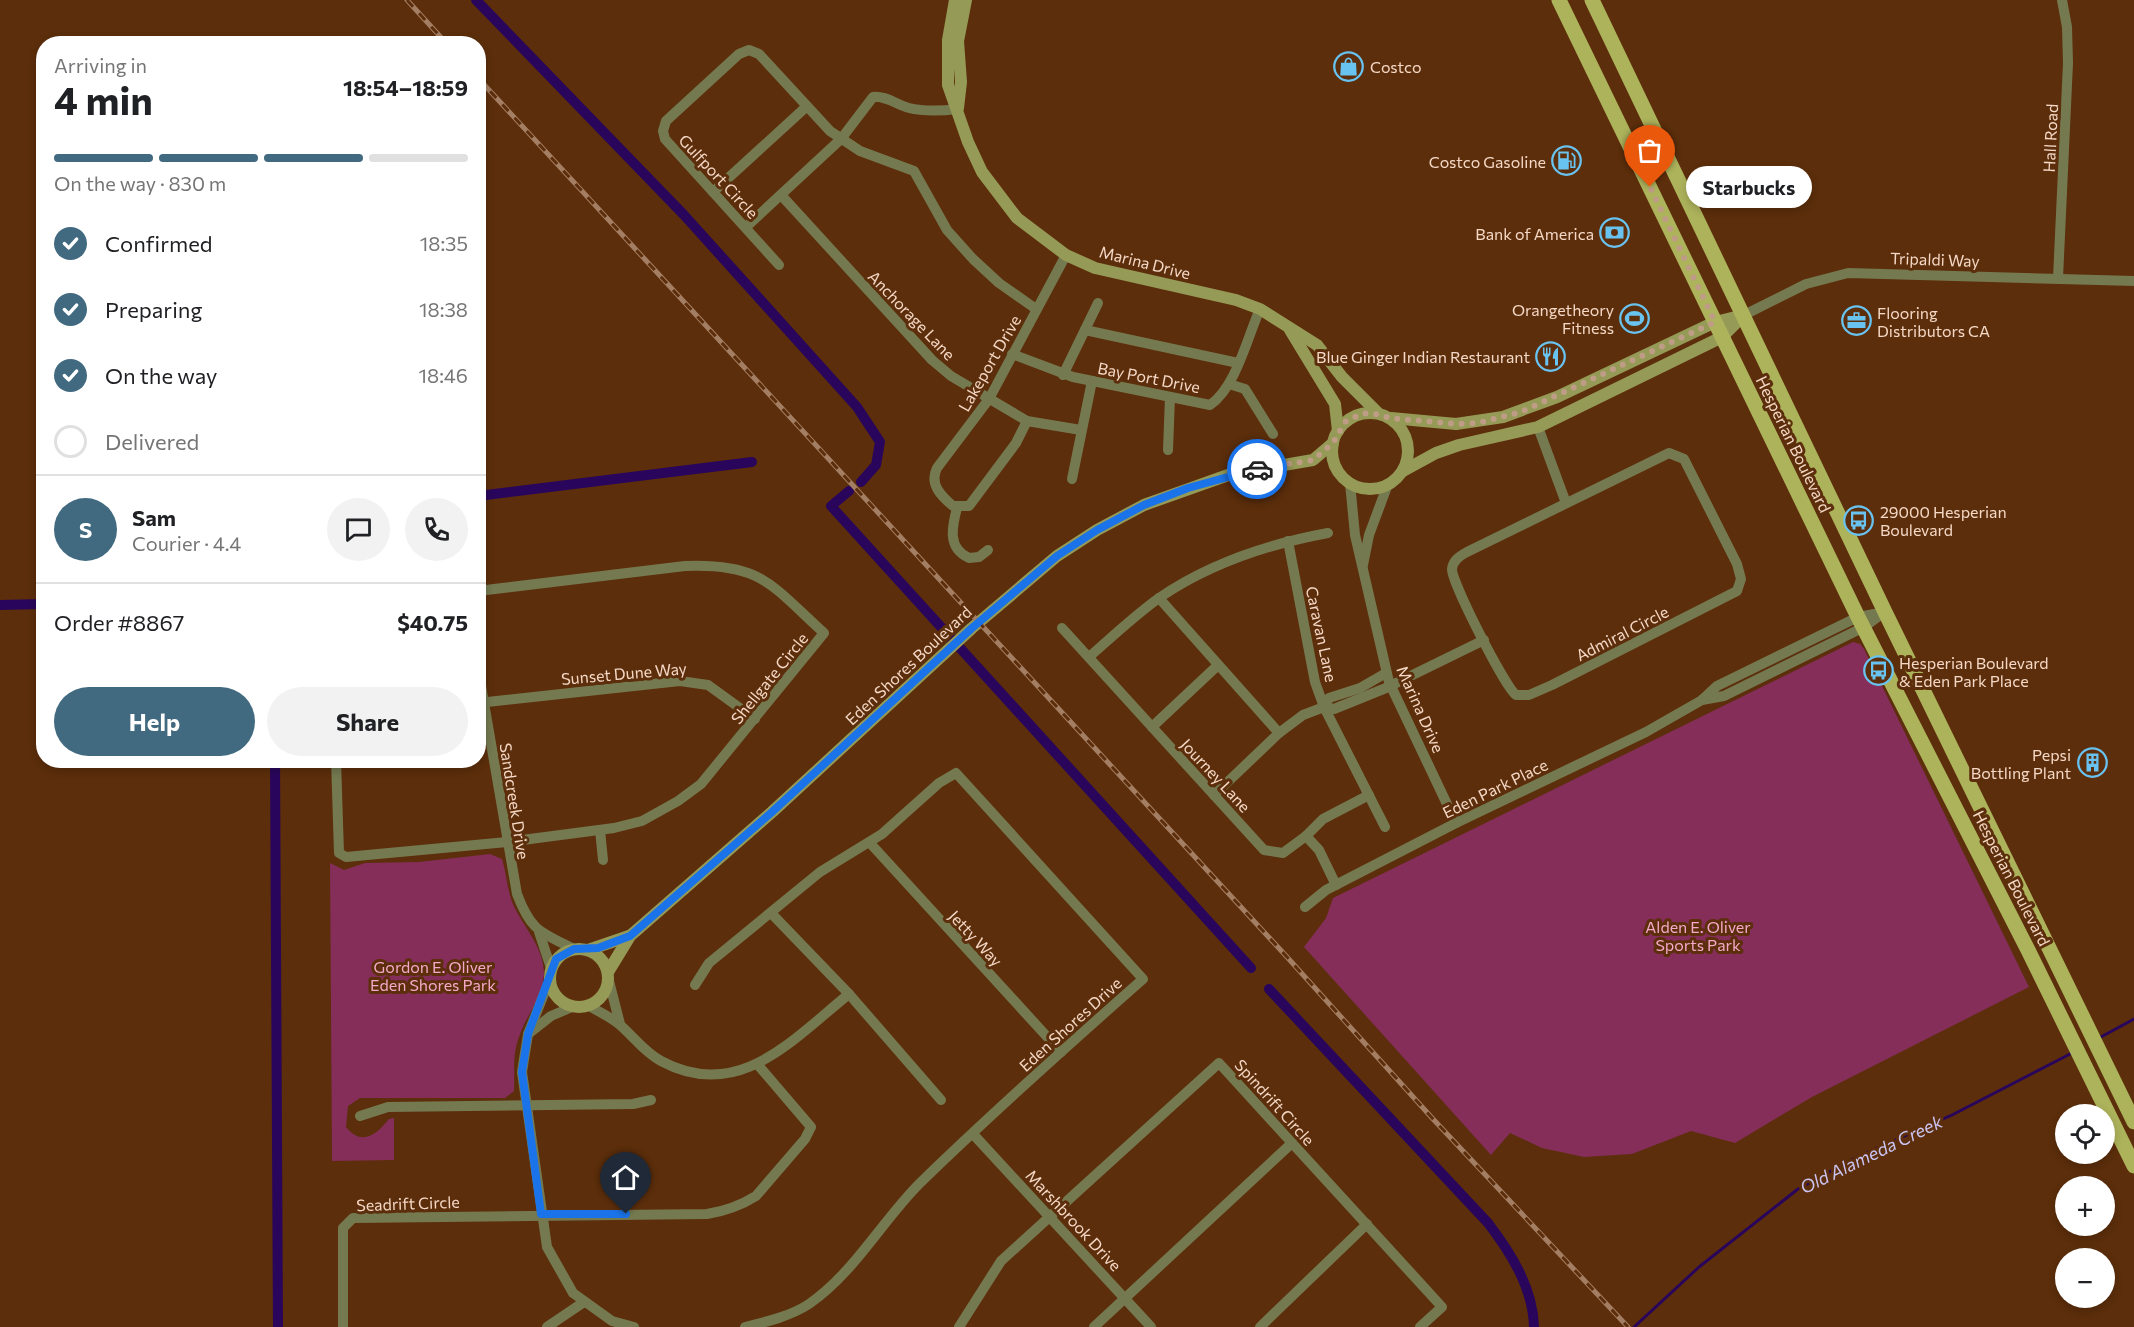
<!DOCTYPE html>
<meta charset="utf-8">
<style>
:root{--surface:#fff;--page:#f2f2f2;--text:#202124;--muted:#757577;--line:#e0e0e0;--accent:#416a80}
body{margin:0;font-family:Commissioner,sans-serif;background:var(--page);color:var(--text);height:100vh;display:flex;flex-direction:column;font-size:22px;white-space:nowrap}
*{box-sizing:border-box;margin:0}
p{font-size:20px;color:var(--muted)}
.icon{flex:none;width:33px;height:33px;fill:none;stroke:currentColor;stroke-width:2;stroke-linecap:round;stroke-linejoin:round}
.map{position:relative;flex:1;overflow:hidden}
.panel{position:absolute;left:36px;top:36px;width:450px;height:732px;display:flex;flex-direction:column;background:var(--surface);border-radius:24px;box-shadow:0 3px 9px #0003}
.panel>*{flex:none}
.controls{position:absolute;left:2055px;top:1104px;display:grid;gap:12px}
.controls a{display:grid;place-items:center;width:60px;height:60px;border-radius:50%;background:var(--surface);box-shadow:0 3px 9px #0003;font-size:30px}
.pin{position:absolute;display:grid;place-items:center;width:51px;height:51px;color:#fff;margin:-62px -26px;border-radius:50% 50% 50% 0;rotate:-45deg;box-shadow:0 0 6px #0007}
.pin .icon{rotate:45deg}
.courier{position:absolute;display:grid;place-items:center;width:60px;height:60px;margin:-30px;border:4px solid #1a73e8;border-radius:50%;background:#fff;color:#222;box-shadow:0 2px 8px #0007}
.bubble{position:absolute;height:42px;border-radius:21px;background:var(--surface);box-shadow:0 3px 9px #0003;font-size:20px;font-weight:700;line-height:42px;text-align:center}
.overview em{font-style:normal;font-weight:700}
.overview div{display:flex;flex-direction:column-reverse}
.overview{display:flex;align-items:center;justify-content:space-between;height:102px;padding:0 18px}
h1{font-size:39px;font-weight:700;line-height:45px}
.bar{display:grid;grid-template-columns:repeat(4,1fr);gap:9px 6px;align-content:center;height:72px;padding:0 18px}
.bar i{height:8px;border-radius:4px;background:var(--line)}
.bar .current{background:var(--accent)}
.bar p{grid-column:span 4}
.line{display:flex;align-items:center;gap:15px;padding:0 18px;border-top:2px solid var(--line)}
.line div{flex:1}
.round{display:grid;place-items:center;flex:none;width:63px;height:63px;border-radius:32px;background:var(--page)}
ol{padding:0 18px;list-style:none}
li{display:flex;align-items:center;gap:18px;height:66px}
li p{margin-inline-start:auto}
li .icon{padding:6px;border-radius:50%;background:var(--accent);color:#fff;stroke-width:4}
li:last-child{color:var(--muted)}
li i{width:33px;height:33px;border:3px solid var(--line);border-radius:50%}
.cta{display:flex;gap:12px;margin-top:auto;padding:12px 18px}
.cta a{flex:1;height:69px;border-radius:36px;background:var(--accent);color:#fff;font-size:24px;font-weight:700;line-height:69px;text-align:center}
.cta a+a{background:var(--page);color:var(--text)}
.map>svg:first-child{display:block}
.park{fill:#842e59}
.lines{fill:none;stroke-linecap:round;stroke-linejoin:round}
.stream{stroke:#29065b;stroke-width:3}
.canal{stroke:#29065b;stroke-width:10}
.street{stroke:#757950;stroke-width:10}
.secondary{stroke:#959a57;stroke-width:12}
.primary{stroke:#adb35b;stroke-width:15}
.rail-casing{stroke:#a47e63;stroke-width:5}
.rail{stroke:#5c2e0b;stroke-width:3;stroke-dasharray:9;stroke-linecap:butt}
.done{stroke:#bf9c85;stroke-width:6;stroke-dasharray:0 10.8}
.route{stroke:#1a73e8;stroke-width:8}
.labels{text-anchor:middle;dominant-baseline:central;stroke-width:6;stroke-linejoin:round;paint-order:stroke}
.poi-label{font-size:16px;fill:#f5d8c6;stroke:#5c2e0b;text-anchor:end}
.street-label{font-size:16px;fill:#f5d8c6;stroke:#5c2e0b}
.park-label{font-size:16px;fill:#f5a9ca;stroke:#5c2e0b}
.water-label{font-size:18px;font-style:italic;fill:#cbc4f2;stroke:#5c2e0b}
</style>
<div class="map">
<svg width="2134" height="1327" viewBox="0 0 2134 1327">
<rect width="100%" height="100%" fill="#5c2e0b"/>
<g class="park">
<polygon points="1853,642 1860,644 1864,649 2029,987 1812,1097 1735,1143 1691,1131 1632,1154 1584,1157 1542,1148 1510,1133 1491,1155 1304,947 1326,918 1333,898"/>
<path d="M 490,854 L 502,859 C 506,872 507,886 511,899 C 520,924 544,945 544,974 C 543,998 526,1015 519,1037 C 512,1055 515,1073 514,1091 L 505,1098 L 360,1098 L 348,1106 L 346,1127 C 362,1147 377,1134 389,1119 L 394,1118 L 394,1160 L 332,1161 L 330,863 L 344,870 L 365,863 L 419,862 Z"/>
</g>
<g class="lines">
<g class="stream">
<polyline points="2099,1038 2134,1019"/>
<polyline points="1634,1327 1699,1267 1798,1189 1857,1157 1952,1115 2072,1053"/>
</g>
<g class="canal">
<polyline points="476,0 684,215 857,407 880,442 876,465 861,482"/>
<polyline points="849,491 831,506 1251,968"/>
<polyline points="478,496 752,462"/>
<polyline points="0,605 44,604"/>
<polyline points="275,760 278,1327"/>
<path d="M 1269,989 L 1488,1223 C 1511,1253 1533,1288 1534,1327"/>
</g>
<g class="street">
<polyline points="713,192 806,107"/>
<polyline points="781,195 932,360 951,376 1027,421 1081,430"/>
<path d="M 746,227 L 841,139 L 873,97 C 885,95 897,105 909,108 C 925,112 941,111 958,109"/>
<polyline points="779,265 665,139 663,131 666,121 739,54 749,50 759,54 830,131 860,151 914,171 947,230 973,259 999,283 1036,309"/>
<polyline points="2058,278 2068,63 2067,27 2062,0"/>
<polyline points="1744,315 1806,284 1848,273 2134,281"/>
<polyline points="1085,330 1238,363"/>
<path d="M 1012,354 L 1073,377 L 1210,405 C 1236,387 1247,338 1260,309"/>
<polyline points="1063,375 1098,303"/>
<polyline points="1229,384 1245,389 1273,434"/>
<path d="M 1027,421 L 1016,443 L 969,506 L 953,506 C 941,496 929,484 937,468 L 989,399 L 1066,255"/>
<polyline points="1538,427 1566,503"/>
<polyline points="1168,450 1170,397"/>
<path d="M 1669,453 L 1684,459 L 1737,564 L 1741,579 L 1737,591 L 1552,685 L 1529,695 L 1516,695 C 1505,687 1451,581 1452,569 C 1453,560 1460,556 1467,552 Z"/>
<polyline points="1072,479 1092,381"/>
<polyline points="1350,483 1355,535 1389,682 1456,823"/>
<path d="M 957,508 C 952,527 947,548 969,558 L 979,557 L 988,550"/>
<polyline points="1288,541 1315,682 1324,707 1385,827"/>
<polyline points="1363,565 1369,535 1388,484"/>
<polyline points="1159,598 1279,733"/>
<polyline points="1062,628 1264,850 1283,853 1306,836 1323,819 1369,795"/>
<path d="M 1089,657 C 1112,637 1134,616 1159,598 C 1210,563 1268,544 1328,533"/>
<path d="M 478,668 L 517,894 C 531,931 540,932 574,949"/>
<polyline points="1702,700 1724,696 1864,627 1882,614"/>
<polyline points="478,703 680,681 708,685 755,719"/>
<polyline points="1324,707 1329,698 1360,688 1386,673"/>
<polyline points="1152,727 1217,666"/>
<path d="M 336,760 L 339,853 L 346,857 L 507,842 L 614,828 L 642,821 L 678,801 L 701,784 L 824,633 C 771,585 762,563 685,566 L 478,591"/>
<polyline points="1214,795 1279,733 1303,715 1324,707 1334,709 1386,688 1484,640"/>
<polyline points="600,830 603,860"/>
<polyline points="1306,836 1319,850 1336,885"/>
<polyline points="870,843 1061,1052"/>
<polyline points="1305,907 1326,890 1456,823 1646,732 1702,700 1717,686 1858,617 1885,612"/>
<polyline points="771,913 849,994 941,1100"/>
<polyline points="539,932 551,968"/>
<polyline points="550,979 528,1034 522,1072 547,1247 573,1293 612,1321 634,1327"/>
<polyline points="609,981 620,1024"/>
<path d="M 695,985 L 709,963 L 820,872 L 882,834 L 939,783 L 956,773 L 1143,979 C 1067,1046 992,1113 920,1183 C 882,1221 854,1273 809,1304 C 791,1316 766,1322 745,1327"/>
<path d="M 589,1006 C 599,1012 611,1017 620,1025 C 634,1037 644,1052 661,1061 C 739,1103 793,1039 849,994"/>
<polyline points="528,1034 551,1016 572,1007"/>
<polyline points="360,1116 388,1107 633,1104 651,1100"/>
<polyline points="973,1134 1151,1327"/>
<path d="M 343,1327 L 343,1228 L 353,1218 L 707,1214 C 726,1211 740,1206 756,1196 L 805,1139 L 811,1127 L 758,1065"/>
<polyline points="547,1327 584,1302"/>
<polyline points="959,1327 1001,1261 1219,1063 1442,1307 1420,1327"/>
<polyline points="1094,1327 1292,1143"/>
<polyline points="1260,1327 1367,1224"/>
</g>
<g class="secondary">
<polyline points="955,0 948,40 948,85 968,142 982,172 1017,218 1066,255 1095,268 1236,300 1260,309 1317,345 1342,377 1378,413"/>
<polyline points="958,108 961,82 958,41 966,0"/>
<polyline points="1290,330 1335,404 1338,431"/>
<circle cx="1370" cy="451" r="38"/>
<polyline points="1391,418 1456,424 1503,417 1557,397 1715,322 1744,315"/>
<polyline points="1403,471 1436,453 1459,445 1538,427 1722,337 1744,315"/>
<circle cx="579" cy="978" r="29"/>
<polyline points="588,950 629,936"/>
<polyline points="608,972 630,936 772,812 972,628 1057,556 1097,530 1144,505 1231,474 1313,460 1333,443"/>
</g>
<g class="primary">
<polyline points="1559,0 1858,617 2028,950 2134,1166"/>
<polyline points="1592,0 1885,612 2134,1122"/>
</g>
<defs>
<g id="rail">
<polyline points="407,0 447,44"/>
<polyline points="478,78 1287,957 1433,1119 1628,1327"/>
</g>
</defs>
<use href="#rail" class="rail-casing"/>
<use href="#rail" class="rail"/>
</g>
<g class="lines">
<polyline class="done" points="1257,469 1313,460 1333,443 1345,422 1361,414 1372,413 1390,418 1456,424 1478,423 1521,412 1715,322 1650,187"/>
<polyline class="route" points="626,1214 541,1214 522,1072 528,1034 556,959 574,949 598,948 630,936 772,812 972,628 1057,556 1097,530 1144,505 1188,488 1257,469"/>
</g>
<defs>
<symbol id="shop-ring" viewBox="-11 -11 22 22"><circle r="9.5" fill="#5c2e0b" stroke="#69c3f1" stroke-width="1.5"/><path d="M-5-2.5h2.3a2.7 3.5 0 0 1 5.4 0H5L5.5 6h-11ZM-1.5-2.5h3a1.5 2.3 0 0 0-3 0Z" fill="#69c3f1"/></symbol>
<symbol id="fuel-ring" viewBox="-11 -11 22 22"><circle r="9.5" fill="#5c2e0b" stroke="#69c3f1" stroke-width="1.5"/><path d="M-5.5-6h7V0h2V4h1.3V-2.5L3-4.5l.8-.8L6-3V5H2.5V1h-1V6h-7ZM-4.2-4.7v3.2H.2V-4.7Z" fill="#69c3f1"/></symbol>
<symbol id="bank-ring" viewBox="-11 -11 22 22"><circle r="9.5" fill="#5c2e0b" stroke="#69c3f1" stroke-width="1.5"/><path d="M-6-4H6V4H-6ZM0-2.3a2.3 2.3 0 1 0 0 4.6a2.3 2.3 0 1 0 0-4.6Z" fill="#69c3f1"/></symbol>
<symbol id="stadium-ring" viewBox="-11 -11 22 22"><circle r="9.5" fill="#5c2e0b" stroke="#69c3f1" stroke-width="1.5"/><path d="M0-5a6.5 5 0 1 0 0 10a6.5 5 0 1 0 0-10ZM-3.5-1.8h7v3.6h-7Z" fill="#69c3f1"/></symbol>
<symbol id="office-ring" viewBox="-11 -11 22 22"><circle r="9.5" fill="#5c2e0b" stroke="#69c3f1" stroke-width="1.5"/><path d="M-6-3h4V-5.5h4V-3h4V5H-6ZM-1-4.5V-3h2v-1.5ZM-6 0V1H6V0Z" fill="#69c3f1"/></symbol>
<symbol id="restaurant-ring" viewBox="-11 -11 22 22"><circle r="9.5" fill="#5c2e0b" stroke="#69c3f1" stroke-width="1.5"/><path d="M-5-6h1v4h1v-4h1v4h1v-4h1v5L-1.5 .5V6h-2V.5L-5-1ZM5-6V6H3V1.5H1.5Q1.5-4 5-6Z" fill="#69c3f1"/></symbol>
<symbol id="bus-ring" viewBox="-11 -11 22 22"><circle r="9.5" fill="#5c2e0b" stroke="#69c3f1" stroke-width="1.5"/><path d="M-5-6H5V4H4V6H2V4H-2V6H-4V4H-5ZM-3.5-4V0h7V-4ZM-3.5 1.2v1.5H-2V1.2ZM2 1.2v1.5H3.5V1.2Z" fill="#69c3f1"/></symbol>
<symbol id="building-ring" viewBox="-11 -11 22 22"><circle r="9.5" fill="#5c2e0b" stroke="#69c3f1" stroke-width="1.5"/><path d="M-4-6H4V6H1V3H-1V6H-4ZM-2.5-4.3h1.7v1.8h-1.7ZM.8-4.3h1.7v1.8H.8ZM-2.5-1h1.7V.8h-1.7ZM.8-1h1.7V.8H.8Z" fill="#69c3f1"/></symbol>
</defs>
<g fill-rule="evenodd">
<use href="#shop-ring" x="1332" y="50" width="33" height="33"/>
<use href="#fuel-ring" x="1550" y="144" width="33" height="33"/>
<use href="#bank-ring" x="1598" y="216" width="33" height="33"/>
<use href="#stadium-ring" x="1618" y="302" width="33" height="33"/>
<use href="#office-ring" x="1840" y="304" width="33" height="33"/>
<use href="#restaurant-ring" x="1534" y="340" width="33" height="33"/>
<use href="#bus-ring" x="1842" y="504" width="33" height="33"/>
<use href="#bus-ring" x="1862" y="654" width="33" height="33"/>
<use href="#building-ring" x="2076" y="746" width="33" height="33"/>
</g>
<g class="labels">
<g class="poi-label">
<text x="1370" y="66" text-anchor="start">Costco</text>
<text x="1546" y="161">Costco Gasoline</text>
<text x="1594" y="233">Bank of America</text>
<text x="1614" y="309">Orangetheory<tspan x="1614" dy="18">Fitness</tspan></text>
<text x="1877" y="312" text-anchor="start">Flooring<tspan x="1877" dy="18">Distributors CA</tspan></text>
<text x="1530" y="356">Blue Ginger Indian Restaurant</text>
<text x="1880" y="511" text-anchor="start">29000 Hesperian<tspan x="1880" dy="18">Boulevard</tspan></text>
<text x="1899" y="662" text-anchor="start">Hesperian Boulevard<tspan x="1899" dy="18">&amp; Eden Park Place</tspan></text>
<text x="2071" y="754">Pepsi<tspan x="2071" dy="18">Bottling Plant</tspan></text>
</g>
<g class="street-label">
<text transform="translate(2050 138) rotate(-87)">Hall Road</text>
<text transform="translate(719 176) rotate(47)">Gulfport Circle</text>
<text transform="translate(1935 259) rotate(2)">Tripaldi Way</text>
<text transform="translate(1145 262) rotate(14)">Marina Drive</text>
<text transform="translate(912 315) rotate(46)">Anchorage Lane</text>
<text transform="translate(989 363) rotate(-60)">Lakeport Drive</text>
<text transform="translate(1149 377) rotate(11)">Bay Port Drive</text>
<text transform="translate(1794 444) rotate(64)">Hesperian Boulevard</text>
<text transform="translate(1622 633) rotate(-27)">Admiral Circle</text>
<text transform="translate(1322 634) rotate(78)">Caravan Lane</text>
<text transform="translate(908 665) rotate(-43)">Eden Shores Boulevard</text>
<text transform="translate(624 673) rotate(-5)">Sunset Dune Way</text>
<text transform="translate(769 678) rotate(-51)">Shellgate Circle</text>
<text transform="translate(1421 709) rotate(66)">Marina Drive</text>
<text transform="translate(1216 775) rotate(47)">Journey Lane</text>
<text transform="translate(1495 788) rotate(-26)">Eden Park Place</text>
<text transform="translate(515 801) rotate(81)">Sandcreek Drive</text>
<text transform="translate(2012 878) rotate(63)">Hesperian Boulevard</text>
<text transform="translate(976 938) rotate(47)">Jetty Way</text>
<text transform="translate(1070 1024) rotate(-42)">Eden Shores Drive</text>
<text transform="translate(1275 1102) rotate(48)">Spindrift Circle</text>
<text transform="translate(408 1203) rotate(-2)">Seadrift Circle</text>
<text transform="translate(1074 1220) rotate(47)">Marshbrook Drive</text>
</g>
<g class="park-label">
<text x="1698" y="926">Alden E. Oliver<tspan x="1698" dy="18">Sports Park</tspan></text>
<text x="433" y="966">Gordon E. Oliver<tspan x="433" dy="18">Eden Shores Park</tspan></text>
</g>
<g class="water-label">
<text transform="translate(1871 1154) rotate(-26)">Old Alameda Creek</text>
</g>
</g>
</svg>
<div class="controls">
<a><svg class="icon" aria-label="locate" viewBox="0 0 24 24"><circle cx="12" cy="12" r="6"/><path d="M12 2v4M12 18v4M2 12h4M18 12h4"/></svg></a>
<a>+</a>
<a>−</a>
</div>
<div class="pin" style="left:1650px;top:187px;background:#ea580c"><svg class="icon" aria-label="bag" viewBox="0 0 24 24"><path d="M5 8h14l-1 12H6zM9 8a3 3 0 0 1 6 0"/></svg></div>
<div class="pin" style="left:626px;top:1214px;background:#1f2937"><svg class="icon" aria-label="home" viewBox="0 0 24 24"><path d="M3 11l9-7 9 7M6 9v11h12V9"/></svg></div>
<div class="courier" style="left:1257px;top:469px"><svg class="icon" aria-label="car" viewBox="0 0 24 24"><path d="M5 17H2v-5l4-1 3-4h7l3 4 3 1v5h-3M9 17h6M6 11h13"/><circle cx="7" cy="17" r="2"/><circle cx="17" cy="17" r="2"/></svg></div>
<div class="bubble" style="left:1686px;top:166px;width:126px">Starbucks</div>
<section class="panel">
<div class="overview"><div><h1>4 min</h1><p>Arriving in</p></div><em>18:54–18:59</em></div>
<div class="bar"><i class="current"></i><i class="current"></i><i class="current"></i><i></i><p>On the way · 830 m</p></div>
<ol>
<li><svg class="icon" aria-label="check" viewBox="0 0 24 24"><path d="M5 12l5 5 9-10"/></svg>Confirmed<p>18:35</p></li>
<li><svg class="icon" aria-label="check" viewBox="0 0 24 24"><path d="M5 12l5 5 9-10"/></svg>Preparing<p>18:38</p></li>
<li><svg class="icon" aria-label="check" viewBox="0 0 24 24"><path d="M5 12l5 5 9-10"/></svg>On the way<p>18:46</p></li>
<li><i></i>Delivered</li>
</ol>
<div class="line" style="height:108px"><b class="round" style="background:var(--accent);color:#fff">S</b><div><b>Sam</b><p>Courier · 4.4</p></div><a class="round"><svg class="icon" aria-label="chat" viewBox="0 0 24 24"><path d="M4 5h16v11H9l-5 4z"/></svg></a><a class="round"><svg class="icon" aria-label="phone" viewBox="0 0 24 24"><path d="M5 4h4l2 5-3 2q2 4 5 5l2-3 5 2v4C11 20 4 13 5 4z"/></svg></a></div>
<div class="line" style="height:78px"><div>Order #8867</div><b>$40.75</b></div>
<div class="cta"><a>Help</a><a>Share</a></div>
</section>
</div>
